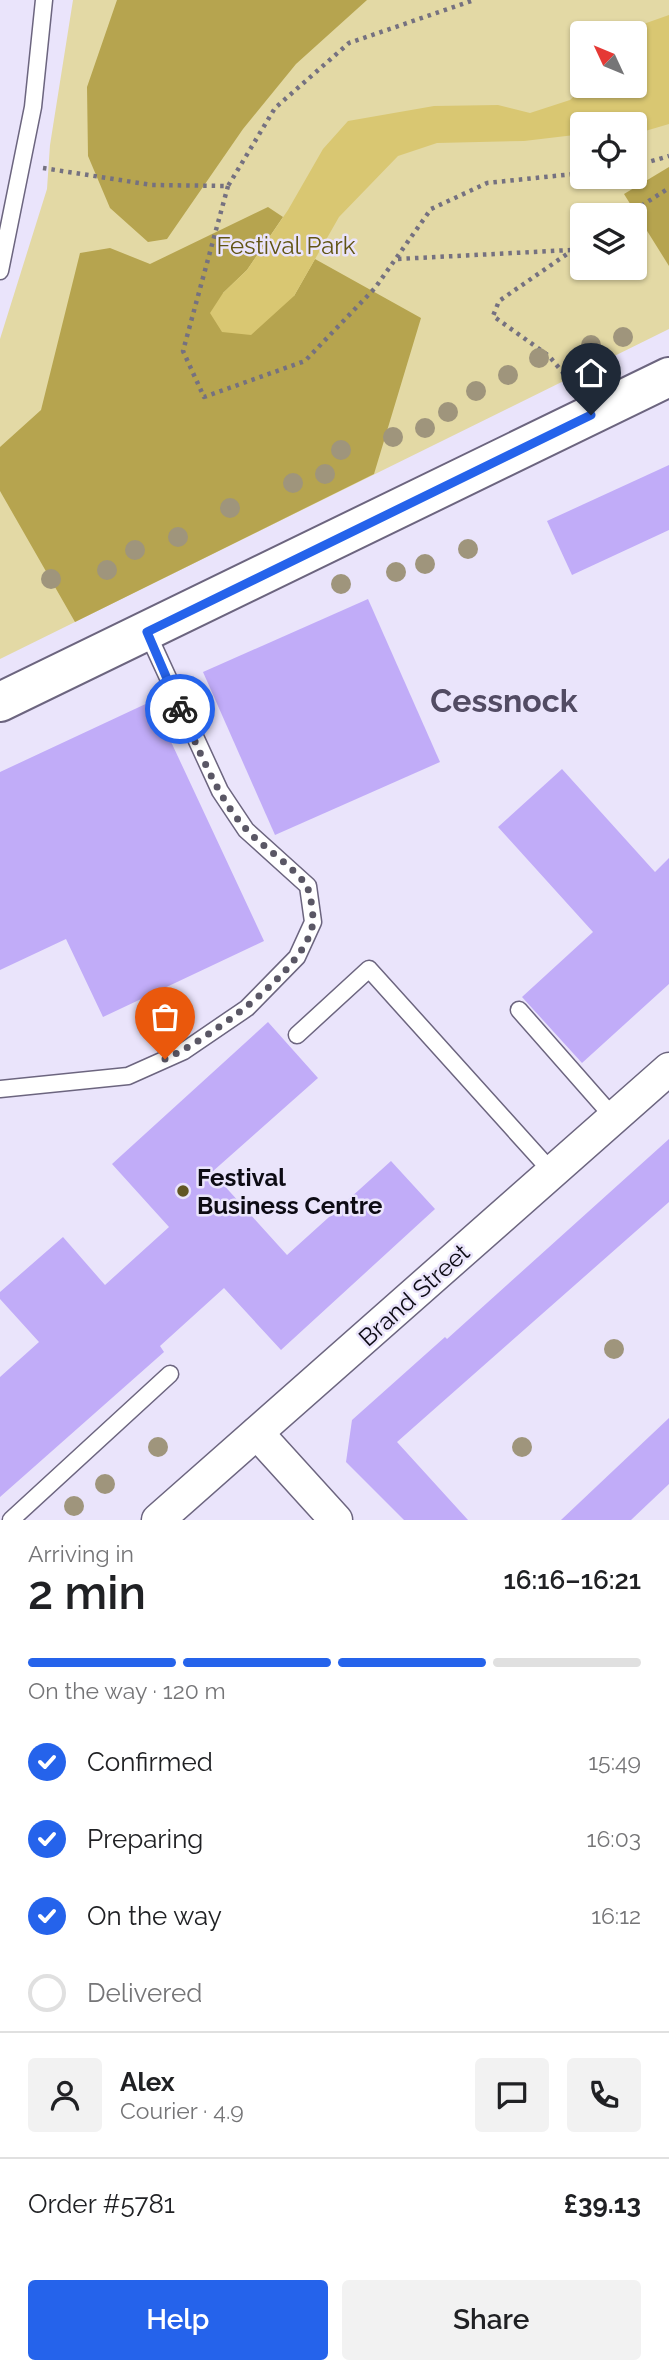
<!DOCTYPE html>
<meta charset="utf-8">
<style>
:root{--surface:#fff;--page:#f2f2f2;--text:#202124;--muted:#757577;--line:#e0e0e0;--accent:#2563eb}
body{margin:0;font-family:Raleway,sans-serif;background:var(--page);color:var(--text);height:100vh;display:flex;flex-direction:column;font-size:26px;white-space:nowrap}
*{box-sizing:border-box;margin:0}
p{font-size:23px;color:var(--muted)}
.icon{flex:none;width:38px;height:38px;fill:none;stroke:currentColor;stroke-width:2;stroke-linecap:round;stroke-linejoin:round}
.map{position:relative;height:1520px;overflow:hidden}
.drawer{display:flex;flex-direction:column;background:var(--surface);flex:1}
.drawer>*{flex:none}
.needle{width:46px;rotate:314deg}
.buttons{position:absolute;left:570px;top:21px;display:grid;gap:14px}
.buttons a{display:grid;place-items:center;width:77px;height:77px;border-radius:7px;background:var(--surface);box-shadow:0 2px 5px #0004;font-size:35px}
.pin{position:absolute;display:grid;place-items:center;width:60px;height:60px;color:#fff;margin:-72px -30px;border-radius:50% 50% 50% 0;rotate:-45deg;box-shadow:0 0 7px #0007}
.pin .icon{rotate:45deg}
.courier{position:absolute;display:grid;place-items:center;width:70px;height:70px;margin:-35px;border:5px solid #2563eb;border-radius:50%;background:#fff;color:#222;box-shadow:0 2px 9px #0007}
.summary em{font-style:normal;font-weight:600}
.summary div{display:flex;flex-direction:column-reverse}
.summary{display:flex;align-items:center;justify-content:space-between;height:119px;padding:0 28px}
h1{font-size:46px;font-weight:600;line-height:52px}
.bar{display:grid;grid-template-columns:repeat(4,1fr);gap:10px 7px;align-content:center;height:84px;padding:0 28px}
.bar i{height:9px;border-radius:5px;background:var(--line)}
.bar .on{background:var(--accent)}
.bar p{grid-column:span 4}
.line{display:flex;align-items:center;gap:18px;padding:0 28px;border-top:2px solid var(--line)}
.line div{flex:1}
.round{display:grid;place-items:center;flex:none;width:74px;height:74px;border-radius:7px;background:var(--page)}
ol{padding:0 28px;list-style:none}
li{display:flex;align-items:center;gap:21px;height:77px}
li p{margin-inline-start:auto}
li .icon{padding:7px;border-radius:50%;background:var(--accent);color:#fff;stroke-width:4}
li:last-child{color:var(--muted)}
li i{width:38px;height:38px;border:4px solid var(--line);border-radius:50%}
.primary-button{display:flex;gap:14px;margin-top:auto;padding:14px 28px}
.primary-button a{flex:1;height:80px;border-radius:7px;background:var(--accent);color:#fff;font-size:28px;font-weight:600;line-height:80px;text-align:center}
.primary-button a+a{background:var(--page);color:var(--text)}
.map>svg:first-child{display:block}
.green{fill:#e3d9a5;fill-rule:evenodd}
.forest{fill:#b6a44f}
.water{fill:#d9c772}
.building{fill:#c1acf8}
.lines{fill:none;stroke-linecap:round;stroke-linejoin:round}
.service-casing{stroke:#6c657f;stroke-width:19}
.minor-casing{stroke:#6c657f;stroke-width:35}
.tertiary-casing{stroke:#6c657f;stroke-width:42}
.path{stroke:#757180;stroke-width:4.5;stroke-dasharray:3.5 5;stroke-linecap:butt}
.service{stroke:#fff;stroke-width:16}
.minor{stroke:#fff;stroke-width:32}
.tertiary{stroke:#fff;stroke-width:38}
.tree{fill:#9f957c}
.done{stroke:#5a5765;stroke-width:7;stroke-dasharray:0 12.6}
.route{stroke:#2563eb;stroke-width:9}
.poi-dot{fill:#615623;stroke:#eae4fb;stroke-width:2.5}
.labels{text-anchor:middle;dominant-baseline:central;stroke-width:5;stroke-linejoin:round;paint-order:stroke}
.park-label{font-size:24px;fill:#615414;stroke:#eae4fb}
.poi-label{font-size:24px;font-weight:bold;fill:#0d0b14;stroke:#eae4fb;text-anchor:start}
.street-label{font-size:24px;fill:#0d0b14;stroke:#eae4fb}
.district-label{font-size:32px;font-weight:bold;fill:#524b63;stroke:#eae4fb}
</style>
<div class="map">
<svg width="669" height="1520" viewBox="0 0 669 1520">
<rect width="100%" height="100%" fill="#eae4fb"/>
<path class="green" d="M 73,0 L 669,0 L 669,329 L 0,659 L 0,339 L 47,189 L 50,145 ZM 583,33 L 635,33 L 635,86 L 583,86 ZM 583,124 L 635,124 L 635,177 L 583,177 ZM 583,215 L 635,215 L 635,268 L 583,268 Z"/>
<g class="forest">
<polygon points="117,0 367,0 296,64 243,129 167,239 148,242 110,208 88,156 87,87"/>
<polygon points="669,167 669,266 624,194"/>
<polygon points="268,207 283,217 247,270 223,293 294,296 315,259 421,318 374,474 75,622 0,491 0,447 41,410 80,253 110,248 150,264"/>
</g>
<polygon class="water" points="669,15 669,124 635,134 635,124 583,124 583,134 524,141 437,143 398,156 339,217 294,296 251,335 222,332 210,313 223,293 247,270 288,210 323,149 348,121 434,106 498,105 530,113 570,100 585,86 635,86 635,33 618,33"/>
<g class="building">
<polygon points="669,465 669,530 572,575 547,521"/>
<polygon points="368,599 440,762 275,835 203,672"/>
<polygon points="152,701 264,941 103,1017 66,939 0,970 0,772"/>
<polygon points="562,769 655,872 669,858 669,984 582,1063 522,997 593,932 498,827"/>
<polygon points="268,1022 318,1078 212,1172 287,1255 391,1161 435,1209 281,1350 224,1288 160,1346 164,1352 0,1497 0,1377 39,1342 0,1299 0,1292 63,1237 105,1285 169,1227 112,1164"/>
<polygon points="669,1139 669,1202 397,1442 468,1520 404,1520 346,1462 352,1420 445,1337 447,1339"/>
<polygon points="669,1418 669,1484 631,1520 561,1520"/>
</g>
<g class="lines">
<defs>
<g id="service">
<polyline points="0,271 33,107 44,0"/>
<polyline points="519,1010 614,1118"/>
<polyline points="297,1035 369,969 552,1172"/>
<polyline points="0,1089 128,1076 184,1051 247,1008 297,957 313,922 308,886 246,830 220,791 147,632"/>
<polyline points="11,1520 170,1374"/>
</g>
<g id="minor">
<polyline points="257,1433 336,1520"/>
<polyline points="158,1520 669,1069"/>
</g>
<polyline id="tertiary" points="0,702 669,377"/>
</defs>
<use href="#service" class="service-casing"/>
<use href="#minor" class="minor-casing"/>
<use href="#tertiary" class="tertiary-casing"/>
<g class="path">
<polyline points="635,166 669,156"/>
<polyline points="43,168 152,185 228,186 275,108 349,43 474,0"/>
<polyline points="228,186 183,351 204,397 305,361 375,288 431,209 487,183 583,173"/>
<polyline points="627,215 669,188"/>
<polyline points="398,259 571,250"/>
<polyline points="575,387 549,356 493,316 499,301 583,243"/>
</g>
<use href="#service" class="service"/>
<use href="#minor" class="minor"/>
<use href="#tertiary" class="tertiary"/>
</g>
<g class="tree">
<circle cx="623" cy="337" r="10"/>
<circle cx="591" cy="345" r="10"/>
<circle cx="539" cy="358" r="10"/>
<circle cx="508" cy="375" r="10"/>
<circle cx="476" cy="391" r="10"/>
<circle cx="448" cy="412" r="10"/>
<circle cx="425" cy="428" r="10"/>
<circle cx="393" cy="437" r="10"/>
<circle cx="341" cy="450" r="10"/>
<circle cx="325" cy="474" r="10"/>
<circle cx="293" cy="483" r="10"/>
<circle cx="230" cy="508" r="10"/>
<circle cx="178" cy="537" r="10"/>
<circle cx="468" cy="549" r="10"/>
<circle cx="135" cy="550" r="10"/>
<circle cx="425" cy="564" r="10"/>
<circle cx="107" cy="570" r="10"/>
<circle cx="396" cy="572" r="10"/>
<circle cx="51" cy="579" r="10"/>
<circle cx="341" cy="584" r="10"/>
<circle cx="614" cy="1349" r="10"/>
<circle cx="158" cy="1447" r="10"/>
<circle cx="522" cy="1447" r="10"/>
<circle cx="105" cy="1484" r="10"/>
<circle cx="74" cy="1506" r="10"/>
</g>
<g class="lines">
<path class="done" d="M 165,1059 C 206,1041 310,968 313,921 C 313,912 311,897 308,889 C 304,876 266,848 255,838 C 219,805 201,752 180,709"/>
<polyline class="route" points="180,709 147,632 591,415"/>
</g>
<circle class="poi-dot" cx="183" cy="1191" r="7"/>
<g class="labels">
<g class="park-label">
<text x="286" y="245">Festival Park</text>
</g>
<g class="poi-label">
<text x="197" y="1177">Festival<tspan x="197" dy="28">Business Centre</tspan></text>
</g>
<g class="street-label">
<text transform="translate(414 1295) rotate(-42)">Brand Street</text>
</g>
<g class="district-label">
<text x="504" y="700">Cessnock</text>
</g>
</g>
</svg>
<div class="buttons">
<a><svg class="needle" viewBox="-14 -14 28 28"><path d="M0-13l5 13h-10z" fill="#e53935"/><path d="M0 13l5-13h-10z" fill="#757577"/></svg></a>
<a><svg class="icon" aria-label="locate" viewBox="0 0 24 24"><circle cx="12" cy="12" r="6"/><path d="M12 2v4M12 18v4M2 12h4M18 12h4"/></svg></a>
<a><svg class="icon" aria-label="layers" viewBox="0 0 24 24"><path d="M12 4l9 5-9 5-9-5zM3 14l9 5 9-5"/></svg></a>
</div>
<div class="pin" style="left:165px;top:1059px;background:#ea580c"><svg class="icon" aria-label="bag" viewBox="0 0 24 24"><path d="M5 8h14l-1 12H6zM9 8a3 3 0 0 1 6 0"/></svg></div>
<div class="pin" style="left:591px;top:415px;background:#1f2937"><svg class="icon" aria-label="home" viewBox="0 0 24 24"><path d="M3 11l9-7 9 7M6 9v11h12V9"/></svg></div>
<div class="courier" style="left:180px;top:709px"><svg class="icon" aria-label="bike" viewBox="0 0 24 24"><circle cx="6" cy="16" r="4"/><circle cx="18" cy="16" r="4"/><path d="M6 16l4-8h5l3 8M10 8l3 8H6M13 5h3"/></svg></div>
</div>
<section class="drawer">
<div class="summary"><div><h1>2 min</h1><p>Arriving in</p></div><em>16:16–16:21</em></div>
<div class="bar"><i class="on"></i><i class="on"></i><i class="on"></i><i></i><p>On the way · 120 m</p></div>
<ol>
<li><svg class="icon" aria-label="check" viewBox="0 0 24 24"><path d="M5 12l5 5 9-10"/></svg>Confirmed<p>15:49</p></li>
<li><svg class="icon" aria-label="check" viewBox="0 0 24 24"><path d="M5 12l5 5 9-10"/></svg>Preparing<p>16:03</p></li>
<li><svg class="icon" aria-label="check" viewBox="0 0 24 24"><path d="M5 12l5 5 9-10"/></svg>On the way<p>16:12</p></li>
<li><i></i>Delivered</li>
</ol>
<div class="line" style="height:126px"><a class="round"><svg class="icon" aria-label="person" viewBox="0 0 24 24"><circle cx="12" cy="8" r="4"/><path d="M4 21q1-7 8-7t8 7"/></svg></a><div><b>Alex</b><p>Courier · 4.9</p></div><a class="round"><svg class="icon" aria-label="chat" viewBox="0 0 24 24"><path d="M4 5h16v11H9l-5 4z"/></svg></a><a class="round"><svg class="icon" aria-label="phone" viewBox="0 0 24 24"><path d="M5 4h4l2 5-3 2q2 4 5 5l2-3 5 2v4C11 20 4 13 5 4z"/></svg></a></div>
<div class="line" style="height:91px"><div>Order #5781</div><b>£39.13</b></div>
<div class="primary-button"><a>Help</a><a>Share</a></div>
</section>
